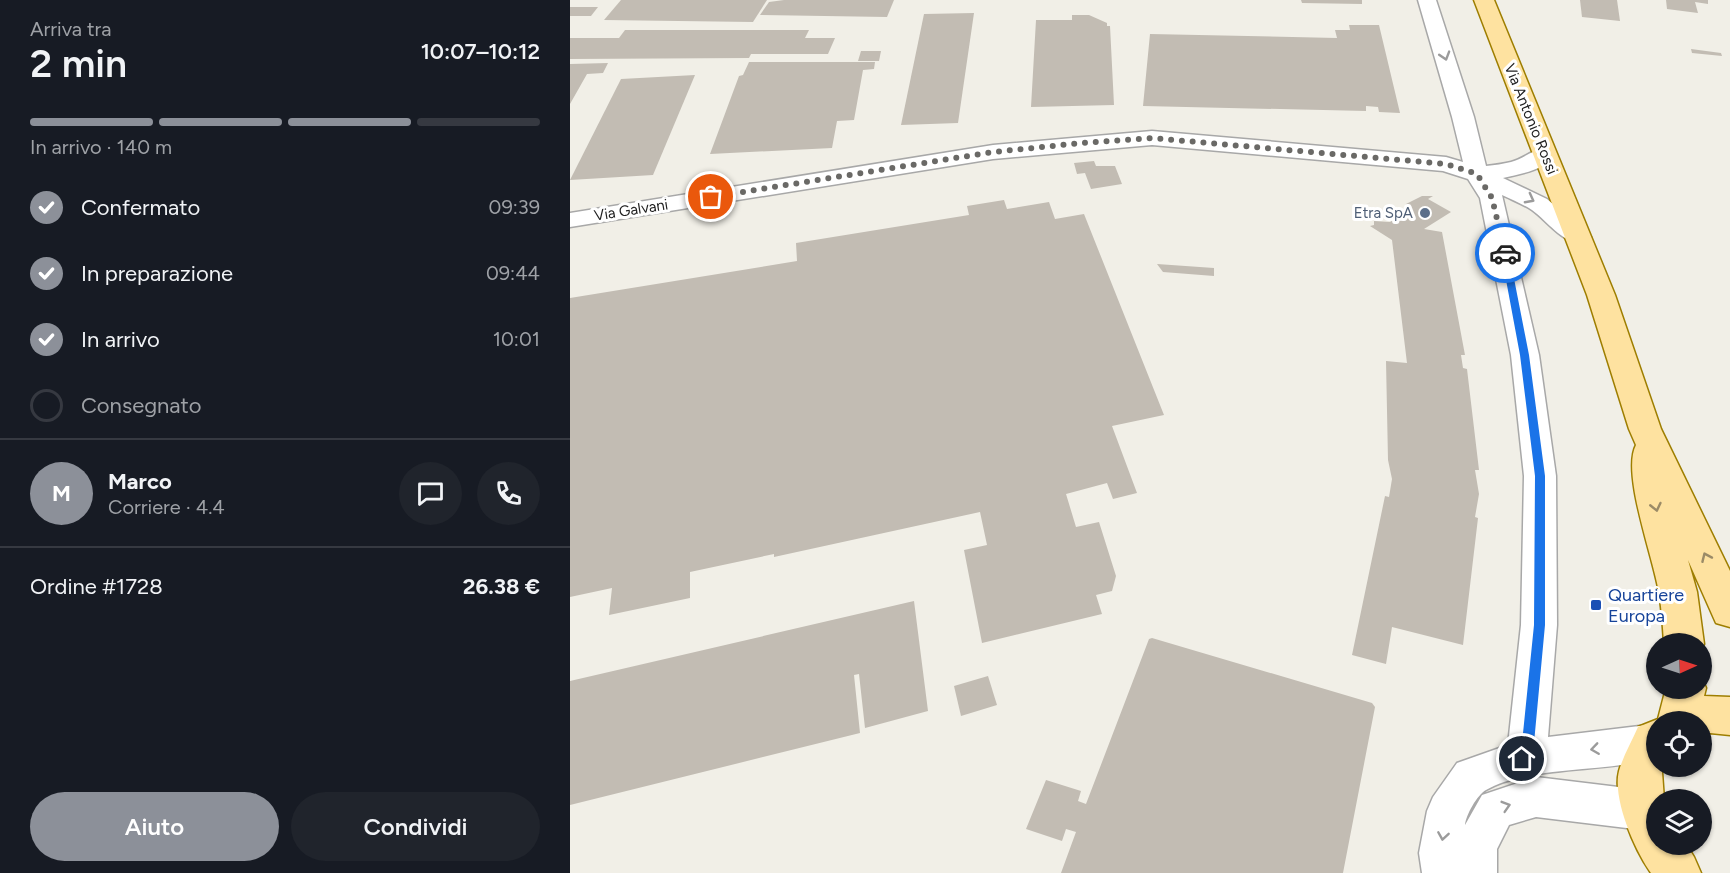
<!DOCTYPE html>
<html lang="it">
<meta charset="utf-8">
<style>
:root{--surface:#171b24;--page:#20242c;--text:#f1f3f6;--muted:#9ea1a6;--line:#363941;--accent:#8c9099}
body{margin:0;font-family:Figtree,sans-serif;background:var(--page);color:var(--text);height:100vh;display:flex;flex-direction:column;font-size:22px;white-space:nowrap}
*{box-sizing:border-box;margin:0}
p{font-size:20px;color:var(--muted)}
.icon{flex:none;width:33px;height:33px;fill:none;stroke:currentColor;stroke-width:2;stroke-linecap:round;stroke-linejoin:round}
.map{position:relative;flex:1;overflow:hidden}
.side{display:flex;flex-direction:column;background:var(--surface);width:570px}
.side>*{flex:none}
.needle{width:39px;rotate:87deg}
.buttons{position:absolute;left:1076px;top:633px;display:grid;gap:12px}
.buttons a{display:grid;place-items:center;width:66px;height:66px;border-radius:50%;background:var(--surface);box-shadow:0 2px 4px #0004;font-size:30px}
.pin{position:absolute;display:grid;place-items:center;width:51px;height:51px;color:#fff;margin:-26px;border:3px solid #fff;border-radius:50%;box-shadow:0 2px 6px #0007}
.courier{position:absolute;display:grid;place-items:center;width:60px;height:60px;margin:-30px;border:4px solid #1a73e8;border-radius:50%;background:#fff;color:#222;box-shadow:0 2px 8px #0007}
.headline em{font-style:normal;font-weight:600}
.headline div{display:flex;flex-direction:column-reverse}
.headline{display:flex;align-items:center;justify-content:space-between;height:102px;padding:0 30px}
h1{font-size:39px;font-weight:600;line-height:45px}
.bar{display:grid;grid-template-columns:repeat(4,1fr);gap:9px 6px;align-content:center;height:72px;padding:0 30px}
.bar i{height:8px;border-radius:4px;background:var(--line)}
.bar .selected{background:var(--accent)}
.bar p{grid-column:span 4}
.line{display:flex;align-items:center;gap:15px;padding:0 30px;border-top:2px solid var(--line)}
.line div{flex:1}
.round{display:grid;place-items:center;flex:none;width:63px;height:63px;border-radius:32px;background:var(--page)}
ol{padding:0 30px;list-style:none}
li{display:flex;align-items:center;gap:18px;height:66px}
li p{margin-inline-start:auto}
li .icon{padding:6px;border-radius:50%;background:var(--accent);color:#fff;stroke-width:4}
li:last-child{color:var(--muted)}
li i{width:33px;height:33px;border:3px solid var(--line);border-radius:50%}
.action{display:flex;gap:12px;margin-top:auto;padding:12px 30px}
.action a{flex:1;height:69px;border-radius:36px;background:var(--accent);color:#fff;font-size:24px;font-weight:600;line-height:69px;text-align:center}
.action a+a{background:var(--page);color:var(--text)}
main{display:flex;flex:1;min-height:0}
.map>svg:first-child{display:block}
.building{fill:#c2bcb3}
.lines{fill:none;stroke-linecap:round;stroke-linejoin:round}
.minor-casing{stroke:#a8a8a8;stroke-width:3}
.primary-casing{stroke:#9e7e00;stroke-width:3}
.minor{fill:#fff;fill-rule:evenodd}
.primary{fill:#fee2a0;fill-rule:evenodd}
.oneway{stroke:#9b9b9b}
.oneway2{stroke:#9b8b67}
.route{fill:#1a73e8}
.done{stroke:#6a6966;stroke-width:6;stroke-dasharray:0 10.8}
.service-dot{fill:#5c6f8a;stroke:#fff;stroke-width:2}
.transit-dot{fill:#1a4fb4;stroke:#fff;stroke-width:2}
.labels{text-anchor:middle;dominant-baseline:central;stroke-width:6;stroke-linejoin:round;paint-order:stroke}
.far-street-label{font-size:15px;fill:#212121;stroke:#fff}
.far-service-label{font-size:15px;fill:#4e5e75;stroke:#fff;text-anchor:end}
.transit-label{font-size:18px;fill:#164399;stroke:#fff;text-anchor:start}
</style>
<main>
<section class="side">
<div class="headline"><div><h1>2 min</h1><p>Arriva tra</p></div><em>10:07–10:12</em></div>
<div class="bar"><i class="selected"></i><i class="selected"></i><i class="selected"></i><i></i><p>In arrivo · 140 m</p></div>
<ol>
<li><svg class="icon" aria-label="check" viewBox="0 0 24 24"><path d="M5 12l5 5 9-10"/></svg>Confermato<p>09:39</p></li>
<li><svg class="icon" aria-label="check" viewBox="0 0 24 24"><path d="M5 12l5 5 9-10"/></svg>In preparazione<p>09:44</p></li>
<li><svg class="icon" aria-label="check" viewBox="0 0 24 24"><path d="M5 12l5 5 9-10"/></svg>In arrivo<p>10:01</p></li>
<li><i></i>Consegnato</li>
</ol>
<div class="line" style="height:108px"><b class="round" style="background:var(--accent);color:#fff">M</b><div><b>Marco</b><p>Corriere · 4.4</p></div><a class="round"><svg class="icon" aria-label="chat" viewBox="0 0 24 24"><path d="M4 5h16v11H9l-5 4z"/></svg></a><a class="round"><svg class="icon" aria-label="phone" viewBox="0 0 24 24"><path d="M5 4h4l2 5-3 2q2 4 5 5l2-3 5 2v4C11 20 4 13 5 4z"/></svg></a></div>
<div class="line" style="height:78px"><div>Ordine #1728</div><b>26.38 €</b></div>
<div class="action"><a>Aiuto</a><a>Condividi</a></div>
</section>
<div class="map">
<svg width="1160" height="873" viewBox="0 0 1160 873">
<rect width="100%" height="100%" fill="#f1efe7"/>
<g class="building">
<polygon points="51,0 197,0 183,22 34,20"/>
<polygon points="214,0 324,0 317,17 190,15 199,2"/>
<polygon points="731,0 792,0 792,4 732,3"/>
<polygon points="1010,0 1047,0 1050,21 1012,17"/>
<polygon points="1096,0 1138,0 1138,4 1125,2 1128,13 1097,9"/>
<polygon points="0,7 28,7 21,16 0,16"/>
<polygon points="404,13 388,123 331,125 354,14"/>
<polygon points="502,15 519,15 537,23 537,26 540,26 544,105 461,107 466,20 502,20"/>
<polygon points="779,25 809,25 830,113 809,112 808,107 796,106 796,111 573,106 580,34 767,38 765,30 780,30"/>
<polygon points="55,30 239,30 235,38 265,38 258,54 181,54 179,58 0,59 0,38 49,38"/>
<polygon points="1121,49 1151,53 1152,56 1122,53"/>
<polygon points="291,51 311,51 309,61 288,61"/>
<polygon points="179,62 305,62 304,69 293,70 284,120 267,121 262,148 140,154 169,76 173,75"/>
<polygon points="38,63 33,73 17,74 0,104 0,64"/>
<polygon points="125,75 83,175 0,180 51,79"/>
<polygon points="524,161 526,166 545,166 552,184 521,189 515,173 507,174 504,163"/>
<polygon points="852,196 863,196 858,199 881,212 854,229 872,232 895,355 891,355 893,368 897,369 909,470 905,470 909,494 905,517 908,518 893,645 822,627 816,664 782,655 815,496 819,497 822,479 818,460 816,361 837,363 822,240 800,226 804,225 804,221 820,222 830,216 836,204"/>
<polygon points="434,200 437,209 479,202 485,219 514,214 594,415 542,426 567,493 543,499 537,483 496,494 506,527 529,522 546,576 542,591 526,595 532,614 412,643 394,550 417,545 410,512 204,557 204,554 120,572 120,598 39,615 42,588 0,597 0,298 227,261 226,243 399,215 397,206"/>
<polygon points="587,264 644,268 644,276 593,272"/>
<polygon points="344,601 358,711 295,728 289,674 284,675 290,733 0,805 0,681"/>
<polygon points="582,638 802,703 805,707 773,873 491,873 506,832 496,829 492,841 456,829 476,780 511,791 508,801 516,804 579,639"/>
<polygon points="418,676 427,705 391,716 384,686"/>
</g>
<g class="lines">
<defs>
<path id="minor" d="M 848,0 L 866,0 L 904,117 L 916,166 C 925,165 933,164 941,162 C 956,158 967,145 983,149 L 986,154 C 975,170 951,174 933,178 L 977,199 L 1021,237 L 1018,242 C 995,248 979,222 962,210 C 953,204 942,200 932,195 L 969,355 L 986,476 L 987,625 L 978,737 L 1086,724 L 1086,758 C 1037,773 960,765 916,790 C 907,795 896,815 895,825 L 912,795 L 966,777 L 1073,790 L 1087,796 L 1089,800 L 1086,800 L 1086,825 L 1073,830 L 966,817 L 939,825 L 927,849 L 927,873 L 852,873 L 849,853 L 857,811 L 863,797 L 887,763 L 938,745 L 951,625 L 954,476 L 941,355 L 910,198 L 898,179 L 873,171 L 582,145 L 423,159 L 0,227 L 0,213 L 423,145 L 582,131 L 876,157 L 893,162 L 882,117 Z"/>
<g id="primary">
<path d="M 904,0 L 924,0 L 1045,295 L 1091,429 L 1160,571 L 1160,627 L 1146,623 L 1118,560 L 1127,592 L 1134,644 L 1131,650 L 1131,644 L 1094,644 C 1093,627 1092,610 1089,593 C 1084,559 1051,473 1066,445 L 1059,429 L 1017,295 Z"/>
<path d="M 1131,676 L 1136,688 L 1134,696 L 1160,697 L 1160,735 L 1140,733 L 1131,736 L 1131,722 L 1086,722 L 1086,766 L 1094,766 L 1092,772 L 1094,800 L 1086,800 L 1086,844 L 1116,844 L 1124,857 L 1131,873 L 1081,873 C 1065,850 1042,799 1049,771 C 1053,756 1062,741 1068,727 L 1088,719 L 1096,688 L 1131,688 Z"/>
</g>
</defs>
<use href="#minor" class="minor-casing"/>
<use href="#primary" class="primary-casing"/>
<use href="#minor" class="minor"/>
<use href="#primary" class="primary"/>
</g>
<defs><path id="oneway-chevron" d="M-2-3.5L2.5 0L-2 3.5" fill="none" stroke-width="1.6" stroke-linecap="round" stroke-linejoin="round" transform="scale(1.5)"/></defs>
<g class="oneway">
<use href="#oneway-chevron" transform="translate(875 56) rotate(73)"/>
<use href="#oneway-chevron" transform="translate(960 199) rotate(28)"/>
<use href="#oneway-chevron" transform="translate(1025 749) rotate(172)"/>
<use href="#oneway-chevron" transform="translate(936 806) rotate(-17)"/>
<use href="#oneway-chevron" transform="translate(873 836) rotate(99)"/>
</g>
<g class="oneway2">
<use href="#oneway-chevron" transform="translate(1086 507) rotate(77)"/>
<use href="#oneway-chevron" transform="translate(1136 557) rotate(-114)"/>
</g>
<polygon class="route" points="935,251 939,253 959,355 975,476 975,625 964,743 957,763 952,765 948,763 946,759 952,743 964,625 965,476 950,355 931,253"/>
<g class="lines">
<polyline class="done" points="141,197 423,152 512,143 582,138 876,164 907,174 922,198 935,253"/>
</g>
<circle class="service-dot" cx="855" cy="213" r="6"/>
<rect class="transit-dot" x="1020" y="599" width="12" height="12" rx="3"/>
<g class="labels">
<g class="far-street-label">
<text transform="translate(961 119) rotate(68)">Via Antonio Rossi</text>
<text transform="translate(61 210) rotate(-9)">Via Galvani</text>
</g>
<g class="far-service-label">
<text x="843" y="213">Etra SpA</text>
</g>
<g class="transit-label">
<text x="1038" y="595">Quartiere<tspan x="1038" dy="21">Europa</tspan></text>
</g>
</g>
</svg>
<div class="buttons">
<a><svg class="needle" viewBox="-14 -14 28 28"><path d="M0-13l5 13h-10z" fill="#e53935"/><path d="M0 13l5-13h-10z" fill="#9ea1a6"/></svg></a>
<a><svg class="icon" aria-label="locate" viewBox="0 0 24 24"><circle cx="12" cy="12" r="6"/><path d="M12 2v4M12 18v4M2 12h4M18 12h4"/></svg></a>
<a><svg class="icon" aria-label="layers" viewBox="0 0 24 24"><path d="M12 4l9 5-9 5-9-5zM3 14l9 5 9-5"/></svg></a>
</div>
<div class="pin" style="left:141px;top:197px;background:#ea580c"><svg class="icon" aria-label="bag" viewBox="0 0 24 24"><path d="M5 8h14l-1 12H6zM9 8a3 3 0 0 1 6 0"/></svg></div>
<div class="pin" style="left:952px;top:759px;background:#1f2937"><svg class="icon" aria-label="home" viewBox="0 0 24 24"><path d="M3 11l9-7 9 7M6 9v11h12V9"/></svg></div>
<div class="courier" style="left:935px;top:253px"><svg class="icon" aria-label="car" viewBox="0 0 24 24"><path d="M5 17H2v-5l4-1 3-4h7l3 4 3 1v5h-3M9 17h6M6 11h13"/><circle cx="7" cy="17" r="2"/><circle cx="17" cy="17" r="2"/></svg></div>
</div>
</main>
